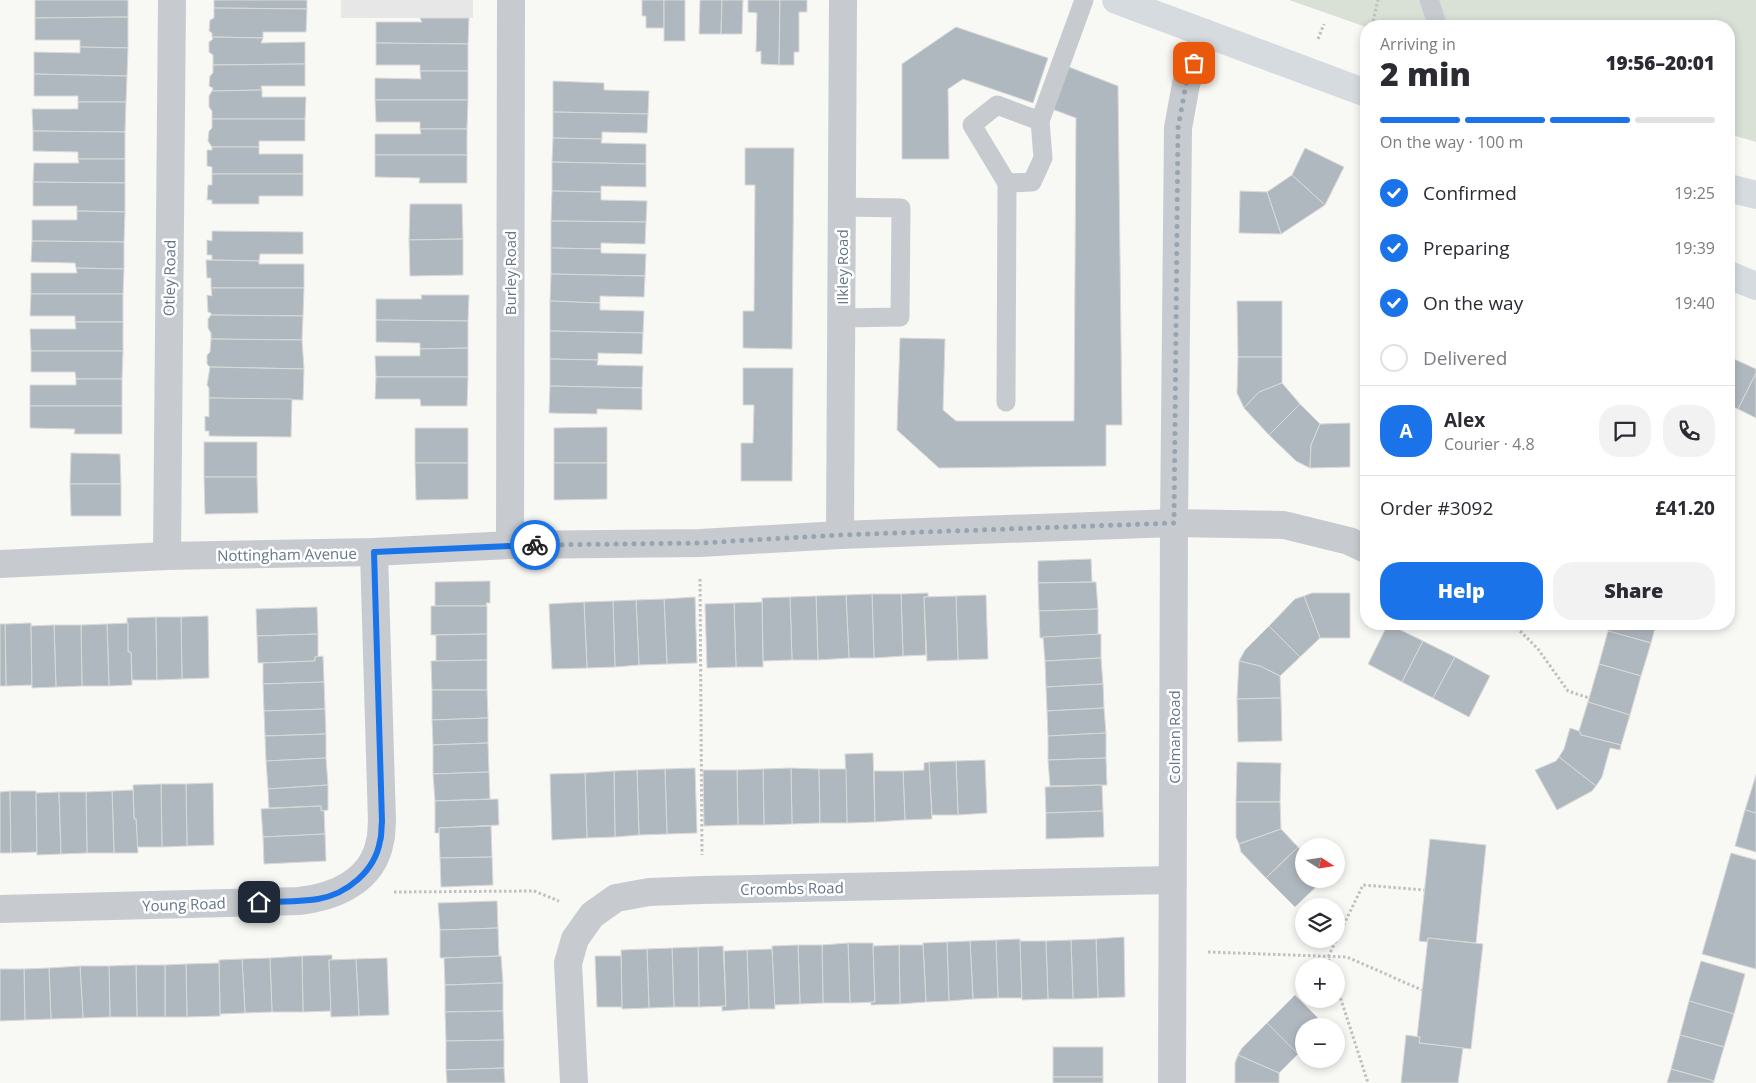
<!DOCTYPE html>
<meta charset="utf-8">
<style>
:root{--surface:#fff;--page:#f2f2f3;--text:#2b2b33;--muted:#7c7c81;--line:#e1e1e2;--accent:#1a73e8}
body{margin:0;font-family:"Open Sans",sans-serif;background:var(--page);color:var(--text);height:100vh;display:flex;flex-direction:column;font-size:19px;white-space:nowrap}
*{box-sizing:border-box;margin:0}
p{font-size:16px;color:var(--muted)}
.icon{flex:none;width:28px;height:28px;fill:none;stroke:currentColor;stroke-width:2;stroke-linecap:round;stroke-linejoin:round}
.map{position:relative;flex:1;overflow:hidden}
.drawer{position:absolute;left:1360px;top:20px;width:375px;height:610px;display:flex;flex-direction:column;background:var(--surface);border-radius:20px;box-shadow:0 2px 8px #0003}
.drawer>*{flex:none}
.needle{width:32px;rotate:102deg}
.fabs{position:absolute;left:1295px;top:838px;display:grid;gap:10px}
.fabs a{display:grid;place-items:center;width:50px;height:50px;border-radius:50%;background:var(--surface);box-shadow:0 2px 8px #0003;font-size:25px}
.pin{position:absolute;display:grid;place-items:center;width:42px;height:42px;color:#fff;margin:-21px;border-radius:10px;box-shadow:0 2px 8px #0006}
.courier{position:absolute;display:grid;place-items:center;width:50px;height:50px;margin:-25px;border:4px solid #1a73e8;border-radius:50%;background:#fff;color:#222;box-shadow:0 1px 6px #0007}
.head em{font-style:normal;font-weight:800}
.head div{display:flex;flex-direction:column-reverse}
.head{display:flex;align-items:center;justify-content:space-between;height:85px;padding:0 20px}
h1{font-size:32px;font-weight:800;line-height:38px}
.bar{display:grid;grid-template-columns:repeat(4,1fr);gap:8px 5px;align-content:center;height:60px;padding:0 20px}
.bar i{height:6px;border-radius:4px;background:var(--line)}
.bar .active{background:var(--accent)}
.bar p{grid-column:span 4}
.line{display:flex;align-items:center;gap:12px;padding:0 20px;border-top:1px solid var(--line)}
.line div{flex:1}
.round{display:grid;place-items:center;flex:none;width:52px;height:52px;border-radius:20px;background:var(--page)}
ol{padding:0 20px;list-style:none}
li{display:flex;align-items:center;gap:15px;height:55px}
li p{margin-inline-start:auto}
li .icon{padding:5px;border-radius:50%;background:var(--accent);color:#fff;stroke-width:4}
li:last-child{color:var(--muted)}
li i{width:28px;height:28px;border:2px solid var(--line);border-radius:50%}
.action{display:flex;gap:10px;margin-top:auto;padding:10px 20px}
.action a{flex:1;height:58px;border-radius:20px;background:var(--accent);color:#fff;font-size:20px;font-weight:800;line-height:58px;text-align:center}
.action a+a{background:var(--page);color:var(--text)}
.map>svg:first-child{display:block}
.built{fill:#e6e7e6}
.green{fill:#d9e0d5}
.building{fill:#b0b8bf;stroke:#d9dad7}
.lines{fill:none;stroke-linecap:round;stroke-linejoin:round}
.path{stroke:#bec1c3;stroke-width:3;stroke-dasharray:2.5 2.5;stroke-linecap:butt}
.lane{stroke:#c7cbcf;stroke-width:19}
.street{stroke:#c7cbcf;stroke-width:28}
.primary{stroke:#d6dbe0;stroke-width:28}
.done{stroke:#98a4af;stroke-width:5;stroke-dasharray:0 9}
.route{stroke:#1a73e8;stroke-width:6}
.labels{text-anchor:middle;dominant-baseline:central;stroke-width:5;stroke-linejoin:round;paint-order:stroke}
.street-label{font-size:15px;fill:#647689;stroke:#fff}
</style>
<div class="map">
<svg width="1756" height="1083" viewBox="0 0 1756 1083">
<rect width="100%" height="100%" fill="#f8f8f5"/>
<rect class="built" x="341" y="0" width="132" height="18"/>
<polygon class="green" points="1289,0 1756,0 1756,142 1729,134 1729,26 1366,27"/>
<g class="building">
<polygon points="35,0 128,0 128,17 35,18"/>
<polygon points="214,0 307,0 307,9 214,8"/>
<polygon points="642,0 664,0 664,28 646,28 646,16 642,16"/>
<rect x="664" y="0" width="21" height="41"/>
<polygon points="700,0 722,0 721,34 699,34"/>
<polygon points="722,0 743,0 742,34 721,34"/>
<polygon points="748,0 780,0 779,65 761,64 761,51 756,52 757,13 748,12"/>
<polygon points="780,0 807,0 807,12 799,12 799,52 794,52 794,65 779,65"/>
<polygon points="214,8 307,9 306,32 263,32 263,38 212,37 212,33 209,31 210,20 214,18"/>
<polygon points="128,17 128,48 80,47 80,40 35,40 35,18"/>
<polygon points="420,18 469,18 468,44 376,43 376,22 422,22"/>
<polygon points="956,27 1048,58 1033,103 963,79 948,89 949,159 902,159 902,64"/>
<polygon points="212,37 263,38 261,43 305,42 305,64 213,65 213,55 209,52 209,42 213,39"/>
<polygon points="376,43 468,44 468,71 420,71 420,65 376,65"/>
<polygon points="80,47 128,48 127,76 34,74 34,52 80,53"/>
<polygon points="305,64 305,86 261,86 262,90 212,91 213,88 209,86 210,76 213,73 213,65"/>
<polygon points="1069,67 1118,86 1122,425 1106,425 1106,466 939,468 897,430 900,338 945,339 943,410 956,421 1074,421 1076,118 1052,109"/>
<polygon points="420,71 468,71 468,100 375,100 375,78 421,79"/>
<polygon points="34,74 127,76 126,102 78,102 78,96 34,96"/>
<polygon points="553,81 604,83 604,90 649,91 648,114 553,112"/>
<polygon points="262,90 262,97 306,97 305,119 212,119 212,111 209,107 209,96 212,91"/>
<polygon points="375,100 468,100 467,129 420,129 420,122 376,122"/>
<polygon points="78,102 126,102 125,132 33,131 32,109 78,109"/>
<polygon points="553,112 648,114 647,133 602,132 602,139 553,138"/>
<polygon points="212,119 305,119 305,141 259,141 259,147 212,147 208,141 209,131 212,128"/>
<polygon points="420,129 467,129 467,155 375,155 375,134 421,134"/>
<polygon points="33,131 125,132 125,159 78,159 78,152 33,151"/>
<polygon points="553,138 602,139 601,143 646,144 646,164 552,162"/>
<polygon points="212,147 259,147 259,154 303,154 303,174 212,174 212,167 207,166 207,150 212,150"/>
<polygon points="745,148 794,148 792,349 743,348 743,311 754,311 755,185 745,185"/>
<polygon points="1305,148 1344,167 1325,205 1292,175"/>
<polygon points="375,155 467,155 467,183 419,183 420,178 375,177"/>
<polygon points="78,159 125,159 125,183 33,182 34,163 79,163"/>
<polygon points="552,162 646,164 646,187 601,186 601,192 552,191"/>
<polygon points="212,174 303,174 303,196 259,196 259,204 212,204 212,200 207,200 208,185 212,185"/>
<polygon points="1292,175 1325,205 1281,234 1267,192"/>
<polygon points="33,182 125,183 125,212 77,211 77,206 33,206"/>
<polygon points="552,191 601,192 601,200 647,201 646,222 551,221"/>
<polygon points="1240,191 1267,192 1281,234 1239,233"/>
<polygon points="410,204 462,204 463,239 409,240"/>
<polygon points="77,211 125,212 124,242 32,241 32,220 77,220"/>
<polygon points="551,221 646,222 645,244 601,243 601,249 551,248"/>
<polygon points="212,231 303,232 303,254 260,254 259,261 212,260 212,255 207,255 207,240 212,241"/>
<polygon points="463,239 463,275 410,276 409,240"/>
<polygon points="32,241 124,242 124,269 76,268 75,263 31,262"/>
<polygon points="551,248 601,249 601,253 646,254 645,276 551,274"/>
<polygon points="206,260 259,261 259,264 304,264 304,288 211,288 211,278 207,278"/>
<polygon points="76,268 124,269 123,294 31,294 31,273 77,273"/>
<polygon points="551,274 645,276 644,297 600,296 600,303 550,301"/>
<polygon points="211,288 304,288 303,316 211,315 211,313 208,312 207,295 212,296"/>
<polygon points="31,294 123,294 123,322 75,322 75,316 30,316"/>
<polygon points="421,295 469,295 468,321 376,320 376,299 422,299"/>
<polygon points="550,301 600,303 600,310 644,311 643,333 550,331"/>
<polygon points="1237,301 1282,301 1282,357 1238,357"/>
<polygon points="211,315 303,316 302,340 211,339 211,333 208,328 208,319"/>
<polygon points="376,320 468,321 468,348 420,349 420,343 376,342"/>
<polygon points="75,322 123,322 123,351 31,351 30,329 76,329"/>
<polygon points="550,331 643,333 642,354 598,353 598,360 550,359"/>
<polygon points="211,339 302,340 304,369 210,367 207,364 207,355 210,352"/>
<polygon points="468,348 468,377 376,377 375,356 420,356 420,349"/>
<polygon points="31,351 123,351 122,379 76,379 75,372 31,372"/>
<polygon points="1238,357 1282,357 1282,383 1259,392 1244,408 1237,393"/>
<polygon points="550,359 598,360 597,365 643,366 642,388 550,386"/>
<polygon points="1734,359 1756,369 1756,373 1738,409 1729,405 1729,360 1732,362"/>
<polygon points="210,367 304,369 303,400 209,398 209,388 207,385"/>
<polygon points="743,368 793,368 792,481 741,481 741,443 753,443 754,405 743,405"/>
<polygon points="1756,373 1756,418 1738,409"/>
<polygon points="376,377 468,377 467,406 421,406 420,399 375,399"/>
<polygon points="76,379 122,379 122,406 30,406 30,385 76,385"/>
<polygon points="1282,383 1300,404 1269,435 1244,408 1259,392"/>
<polygon points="550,386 642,388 642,410 597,409 597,414 549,413"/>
<polygon points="209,398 292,399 291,437 209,436 209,431 205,431 205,416 209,417"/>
<polygon points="1300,404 1320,424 1311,445 1310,468 1296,461 1269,435"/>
<polygon points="30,406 122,406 122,434 74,434 75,429 30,428"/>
<polygon points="1350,423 1350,467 1310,468 1311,445 1320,424"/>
<polygon points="607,427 607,463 554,463 554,428"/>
<rect x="415" y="428" width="53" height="35"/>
<rect x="204" y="442" width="53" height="35"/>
<polygon points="71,453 120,454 121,484 70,484"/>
<polygon points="415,463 468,463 468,499 416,500"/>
<polygon points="554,463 607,463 607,499 554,500"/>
<polygon points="204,477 257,477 258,513 205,514"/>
<polygon points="70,484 121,484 121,516 71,516"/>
<polygon points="1091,559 1092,582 1038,583 1038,561"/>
<polygon points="490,581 490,603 486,603 487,606 435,606 435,582"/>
<polygon points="1096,582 1098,609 1039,611 1038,583"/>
<polygon points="928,593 928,597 924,597 926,655 903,656 901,594"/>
<polygon points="1312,593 1350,593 1350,638 1320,638 1304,596"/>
<polygon points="872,594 901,594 903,656 874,658"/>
<polygon points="872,594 874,658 849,658 846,595"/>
<polygon points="846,595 849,658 818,660 816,596"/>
<polygon points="986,595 988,659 958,660 956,596"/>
<polygon points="816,596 818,660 792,660 790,597"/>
<polygon points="956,596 958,660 927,661 924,597"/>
<polygon points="1304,596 1320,638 1300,657 1269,626 1295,599"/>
<polygon points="695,597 697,663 667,664 664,599"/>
<polygon points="790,597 792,660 763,661 762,598"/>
<polygon points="664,599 667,664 639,665 636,600"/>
<polygon points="636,600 639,665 615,667 613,601"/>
<polygon points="613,601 615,667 587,668 584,602"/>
<polygon points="584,602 587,668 552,669 549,604"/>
<polygon points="762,602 763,667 736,667 734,603"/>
<polygon points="734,603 736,667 707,668 705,604"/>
<polygon points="431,606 487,606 487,634 431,635"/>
<polygon points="317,607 318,634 257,636 256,609"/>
<polygon points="1098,609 1098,635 1040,638 1039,611"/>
<polygon points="208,616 209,678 182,679 181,617"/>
<polygon points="156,617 157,680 132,680 131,652 128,652 127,618"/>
<polygon points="156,617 181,617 182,679 157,680"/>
<polygon points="31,623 32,685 6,686 5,624"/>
<polygon points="128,623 128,652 131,652 132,685 109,686 107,624"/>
<polygon points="0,624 5,624 6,686 0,686"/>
<polygon points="107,624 109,686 82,686 81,625"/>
<polygon points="1388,624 1423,641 1402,682 1368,664"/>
<polygon points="1610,624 1656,624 1651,643 1608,631"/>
<polygon points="54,625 81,625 82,686 56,687"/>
<polygon points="54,625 56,687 32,688 31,626"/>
<polygon points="1269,626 1300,657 1280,676 1260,666 1239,661 1245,650"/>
<polygon points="1608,631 1651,643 1641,676 1599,664"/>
<polygon points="318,634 318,657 315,657 315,661 258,663 257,636"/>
<polygon points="487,634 487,660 436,661 436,635"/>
<polygon points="1101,634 1101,658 1045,661 1043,637"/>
<polygon points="1423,641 1455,657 1433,698 1402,682"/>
<polygon points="323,656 324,682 263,684 263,663 315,661 315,657"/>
<polygon points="1455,657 1490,676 1469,717 1433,698"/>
<polygon points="1101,658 1103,684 1046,687 1045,661"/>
<polygon points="487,660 487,690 432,690 431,661"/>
<polygon points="1239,661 1260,666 1280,676 1281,698 1237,699"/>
<polygon points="1599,664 1641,676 1630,715 1588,702"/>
<polygon points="324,682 325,709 264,711 263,684"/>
<polygon points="1103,684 1104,708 1047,711 1046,687"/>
<polygon points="432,690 487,690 488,718 432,720"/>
<polygon points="1281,698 1282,741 1238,742 1237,699"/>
<polygon points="1588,702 1630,715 1621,745 1581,735 1579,731"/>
<polygon points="1104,708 1106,733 1048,736 1047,711"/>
<polygon points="325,709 326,734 265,736 264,711"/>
<polygon points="488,718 488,743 433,745 432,720"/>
<polygon points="1570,728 1579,731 1581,735 1621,745 1620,750 1610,748 1602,777 1596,786 1559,757 1564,749"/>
<polygon points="1106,733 1106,758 1048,760 1048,736"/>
<polygon points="326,734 326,758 266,761 265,736"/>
<polygon points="488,743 489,772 433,774 433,745"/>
<polygon points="873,753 875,822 847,823 845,754"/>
<polygon points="1559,757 1596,786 1592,791 1557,810 1535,770 1556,761"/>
<polygon points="326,758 328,785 268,789 266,761"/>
<polygon points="1106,758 1107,785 1050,786 1048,760"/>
<polygon points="985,760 987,813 958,815 956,761"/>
<polygon points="956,761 958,815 932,815 929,762"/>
<polygon points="929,762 932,819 905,820 903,771 924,770 924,763"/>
<polygon points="1237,762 1281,763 1280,802 1236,802"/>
<polygon points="695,768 697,833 667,834 665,769"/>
<polygon points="791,768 819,769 820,823 792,824"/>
<polygon points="791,768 792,824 764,825 763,769"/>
<polygon points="665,769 667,834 639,835 637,770"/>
<polygon points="763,769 764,825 738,825 737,770"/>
<polygon points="819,769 846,769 847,823 820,823"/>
<polygon points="637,770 639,835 615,837 614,771"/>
<polygon points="703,770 737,770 738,825 704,826"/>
<polygon points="614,771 615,837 587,838 585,773"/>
<polygon points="874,771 903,771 905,820 875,822"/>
<polygon points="489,772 490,799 435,801 433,774"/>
<polygon points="585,773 587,838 552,840 550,774"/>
<polygon points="1756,775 1756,813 1745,810"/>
<polygon points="213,783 214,845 187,846 186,784"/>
<polygon points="161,784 186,784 187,846 162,847"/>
<polygon points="161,784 162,847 137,847 136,819 134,819 133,785"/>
<polygon points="328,785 328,810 321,811 321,806 269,808 268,789"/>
<polygon points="1102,785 1103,811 1046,813 1045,787"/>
<polygon points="133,790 134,819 136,819 138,853 114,853 112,791"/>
<polygon points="10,791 11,853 0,853 0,792"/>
<polygon points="10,791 36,791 37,852 11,853"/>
<polygon points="112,791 114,853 87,853 86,792"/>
<polygon points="59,792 61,854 37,855 36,793"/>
<polygon points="59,792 86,792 87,853 61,854"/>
<polygon points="498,799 499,825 439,828 439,833 435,833 435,801"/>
<polygon points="1236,802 1280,802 1281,829 1239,844 1236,837"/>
<polygon points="321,806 321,811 324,810 325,834 263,837 261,809"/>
<polygon points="1745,810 1756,813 1756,852 1735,846"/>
<polygon points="1103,811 1104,837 1046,839 1046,813"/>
<polygon points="491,826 492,857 440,858 439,828"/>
<polygon points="1281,829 1298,847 1266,878 1241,852 1239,844"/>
<polygon points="325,834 326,861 264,864 263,837"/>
<polygon points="1430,839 1486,845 1476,943 1428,938 1427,942 1419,941"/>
<polygon points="1298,847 1304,852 1304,879 1324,879 1295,907 1266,878"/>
<polygon points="1731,853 1756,860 1756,969 1702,954"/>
<polygon points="492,857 493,885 441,887 440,858"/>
<polygon points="497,901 498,928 440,930 438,903"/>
<polygon points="498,928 499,956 440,958 440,930"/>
<polygon points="1124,937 1125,997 1098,998 1096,939"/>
<polygon points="1428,938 1483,944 1471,1049 1419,1043 1420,1037 1417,1037"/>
<polygon points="1020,939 1022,998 998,998 996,940"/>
<polygon points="1096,939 1098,998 1073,999 1071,940"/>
<polygon points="996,940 998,998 973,999 970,941"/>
<polygon points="1071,940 1073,999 1048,999 1046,941"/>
<polygon points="970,941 973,999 949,1001 947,942"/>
<polygon points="1020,941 1046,941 1048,999 1022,1000"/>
<polygon points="947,942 949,1001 926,1002 923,943"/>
<polygon points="848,943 873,943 875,1002 850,1003"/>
<polygon points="848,943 850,1003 823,1003 822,945"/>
<polygon points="798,945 822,945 823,1003 800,1004"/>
<polygon points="798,945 800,1004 774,1005 772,946"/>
<polygon points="899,945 923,945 926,1002 900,1004"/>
<polygon points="899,945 900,1004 871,1005 871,1002 875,1002 873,946"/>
<polygon points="723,946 726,1006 699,1007 698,947"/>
<polygon points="698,947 699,1007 674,1007 672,948"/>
<polygon points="672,948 674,1007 649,1008 647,949"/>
<polygon points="647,949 649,1008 622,1009 621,950"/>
<polygon points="772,949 775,1009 749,1009 747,950"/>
<polygon points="747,950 749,1009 722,1011 722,1006 726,1006 724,951"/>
<polygon points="332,955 332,960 329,960 331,1011 303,1012 302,956"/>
<polygon points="302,956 303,1012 272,1012 270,958"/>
<polygon points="501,956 503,983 445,985 444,958"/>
<polygon points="595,956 621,956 622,1007 597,1007"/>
<polygon points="270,958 272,1012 245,1013 242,959"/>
<polygon points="387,958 389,1015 359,1016 356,959"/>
<polygon points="242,959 245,1013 220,1014 219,960"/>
<polygon points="356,959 359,1016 331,1017 329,960"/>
<polygon points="1701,961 1745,974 1734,1014 1689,1001"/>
<polygon points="219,963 220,1016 187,1017 186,964"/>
<polygon points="186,964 187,1017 165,1017 165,965"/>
<polygon points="136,965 165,965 165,1017 137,1017"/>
<polygon points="136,965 137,1017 110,1017 109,966"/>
<polygon points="80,966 109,966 110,1017 83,1018"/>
<polygon points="80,966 83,1018 51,1019 49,968"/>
<polygon points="49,968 51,1019 25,1020 24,969"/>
<polygon points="0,969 24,969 25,1020 0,1021"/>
<polygon points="503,983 503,1011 445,1012 445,985"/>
<polygon points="1295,995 1326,1026 1304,1026 1304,1048 1298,1054 1267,1023"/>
<polygon points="1689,1001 1734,1014 1724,1047 1680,1035"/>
<polygon points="503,1011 504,1040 446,1041 445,1012"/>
<polygon points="1267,1023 1298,1054 1279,1073 1238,1055 1242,1048"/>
<polygon points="1406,1035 1420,1037 1419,1043 1463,1048 1458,1083 1401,1083"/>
<polygon points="1680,1035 1724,1047 1714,1081 1671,1069"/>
<polygon points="504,1040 504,1068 446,1070 446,1041"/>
<rect x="1053" y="1047" width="50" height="30"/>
<polygon points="1238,1055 1279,1073 1279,1083 1235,1083 1235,1063"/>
<polygon points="504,1068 505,1083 447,1083 446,1070"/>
<polygon points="1671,1069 1714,1081 1713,1083 1667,1083"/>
<rect x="1053" y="1077" width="50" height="6"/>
</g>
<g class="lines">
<g class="path">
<polyline points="1372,26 1378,0"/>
<polyline points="1318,39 1324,24"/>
<polyline points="700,579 702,855"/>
<polyline points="1513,624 1538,649 1568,691 1589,698"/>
<polyline points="394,892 534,891 559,901"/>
<polyline points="1208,952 1347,957 1422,990"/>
<polyline points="1331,966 1328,957 1363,885 1424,890"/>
<polyline points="1336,984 1368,1083"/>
</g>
<g class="lane">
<polyline points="1429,0 1438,26"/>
<polyline points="1007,183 972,125 997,105 1040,121"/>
<polyline points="842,318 900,317 901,208 842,207"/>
<polyline points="1006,402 1007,183 1032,182 1043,158 1040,121 1084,0"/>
</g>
<g class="street">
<polyline points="840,535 843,0"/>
<polyline points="510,545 511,0"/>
<polyline points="167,556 172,0"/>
<polyline points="0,564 167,556 374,552 510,545 700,543 840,535 1174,523 1284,525 1349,541 1366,549"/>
<path d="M 0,909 L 299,901 C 335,897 373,881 380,841 C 382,835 381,828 382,822 L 374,552"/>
<polyline points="574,1083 568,963 575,939 592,915 616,898 649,892 702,890 1172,880"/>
<polyline points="1172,1083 1174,523 1178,128 1186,84 1205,33"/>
</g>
<g class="primary">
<polyline points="1116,0 1366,93"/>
<polyline points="1729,188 1756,195"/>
<polyline points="1729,275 1756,286"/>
</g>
</g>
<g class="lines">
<polyline class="done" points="535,545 700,543 840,535 1174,523 1178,128 1186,84 1194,63"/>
<path class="route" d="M 259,902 C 278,902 298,902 318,899 C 347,894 375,871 380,841 C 382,835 381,828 382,822 L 374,552 L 535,545"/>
</g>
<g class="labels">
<g class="street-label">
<text transform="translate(842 267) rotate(-90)">Ilkley Road</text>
<text transform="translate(510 273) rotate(-90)">Burley Road</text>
<text transform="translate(169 278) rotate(-89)">Otley Road</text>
<text transform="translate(287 554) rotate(-1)">Nottingham Avenue</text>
<text transform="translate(1174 737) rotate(-90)">Colman Road</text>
<text transform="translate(792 888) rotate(-1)">Croombs Road</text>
<text transform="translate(184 904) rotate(-2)">Young Road</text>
</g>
</g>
</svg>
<div class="fabs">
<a><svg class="needle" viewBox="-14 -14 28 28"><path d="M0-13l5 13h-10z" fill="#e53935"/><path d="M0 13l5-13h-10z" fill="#7c7c81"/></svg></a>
<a><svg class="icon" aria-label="layers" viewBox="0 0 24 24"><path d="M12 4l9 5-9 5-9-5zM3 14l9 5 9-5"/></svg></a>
<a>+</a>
<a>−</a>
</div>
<div class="pin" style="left:1194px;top:63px;background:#ea580c"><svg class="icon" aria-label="bag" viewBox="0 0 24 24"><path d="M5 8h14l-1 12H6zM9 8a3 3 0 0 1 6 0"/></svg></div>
<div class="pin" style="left:259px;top:902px;background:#1f2937"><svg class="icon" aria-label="home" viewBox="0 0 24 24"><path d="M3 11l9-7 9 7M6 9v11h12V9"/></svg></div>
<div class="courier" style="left:535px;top:545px"><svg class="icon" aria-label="bike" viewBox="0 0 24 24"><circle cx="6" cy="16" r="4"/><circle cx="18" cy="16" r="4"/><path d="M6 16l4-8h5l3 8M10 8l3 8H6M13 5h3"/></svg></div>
<section class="drawer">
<div class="head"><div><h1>2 min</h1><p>Arriving in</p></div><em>19:56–20:01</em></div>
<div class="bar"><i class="active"></i><i class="active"></i><i class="active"></i><i></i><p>On the way · 100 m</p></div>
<ol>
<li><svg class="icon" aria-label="check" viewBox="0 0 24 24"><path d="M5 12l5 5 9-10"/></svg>Confirmed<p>19:25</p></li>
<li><svg class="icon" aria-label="check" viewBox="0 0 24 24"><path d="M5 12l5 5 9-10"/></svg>Preparing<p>19:39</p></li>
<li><svg class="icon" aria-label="check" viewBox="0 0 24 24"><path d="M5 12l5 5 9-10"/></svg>On the way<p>19:40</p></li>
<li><i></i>Delivered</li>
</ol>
<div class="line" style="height:90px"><b class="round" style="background:var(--accent);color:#fff">A</b><div><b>Alex</b><p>Courier · 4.8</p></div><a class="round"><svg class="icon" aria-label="chat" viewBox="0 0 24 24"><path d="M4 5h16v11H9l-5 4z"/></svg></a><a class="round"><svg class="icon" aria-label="phone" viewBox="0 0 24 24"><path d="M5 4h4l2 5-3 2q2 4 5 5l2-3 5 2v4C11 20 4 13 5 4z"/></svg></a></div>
<div class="line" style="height:65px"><div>Order #3092</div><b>£41.20</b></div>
<div class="action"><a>Help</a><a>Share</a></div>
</section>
</div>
